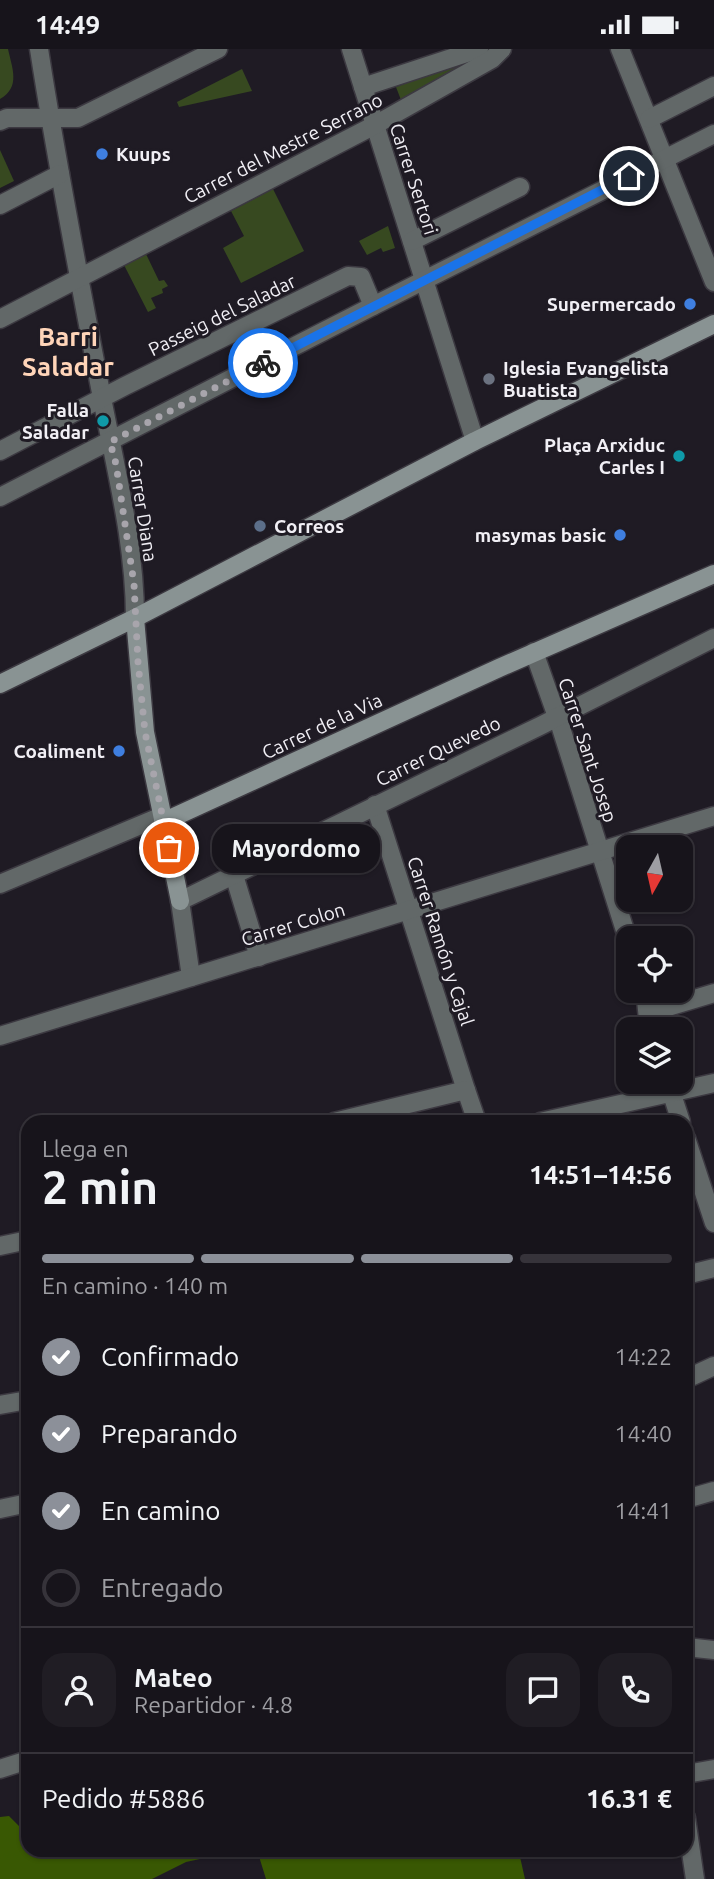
<!DOCTYPE html>
<html lang="es">
<meta charset="utf-8">
<style>
:root{--surface:#17141b;--page:#201d24;--text:#f1f3f6;--muted:#9e9ea3;--line:#36333a;--accent:#8c9099}
body{margin:0;font-family:Ubuntu,sans-serif;background:var(--page);color:var(--text);height:100vh;display:flex;flex-direction:column;font-size:26px;white-space:nowrap}
*{box-sizing:border-box;margin:0}
p{font-size:23px;color:var(--muted)}
.icon{flex:none;width:38px;height:38px;fill:none;stroke:currentColor;stroke-width:2;stroke-linecap:round;stroke-linejoin:round}
.map{position:relative;flex:1;overflow:hidden}
.drawer{position:absolute;left:21px;top:1066px;width:672px;height:742px;display:flex;flex-direction:column;background:var(--surface);border-radius:21px;box-shadow:0 2px 5px #0004,0 0 0 2px var(--line)}
.drawer>*{flex:none}
.needle{width:46px;rotate:188deg}
.controls{position:absolute;left:616px;top:786px;display:grid;gap:14px}
.controls a{display:grid;place-items:center;width:77px;height:77px;border-radius:14px;background:var(--surface);box-shadow:0 2px 5px #0004,0 0 0 2px var(--line);font-size:35px}
.pin{position:absolute;display:grid;place-items:center;width:60px;height:60px;color:#fff;margin:-30px;border:4px solid #fff;border-radius:50%;box-shadow:0 2px 7px #0007}
.courier{position:absolute;display:grid;place-items:center;width:70px;height:70px;margin:-35px;border:5px solid #1a73e8;border-radius:50%;background:#fff;color:#222;box-shadow:0 2px 9px #0007}
.bubble{position:absolute;height:49px;border-radius:21px;background:var(--surface);box-shadow:0 2px 5px #0004,0 0 0 2px var(--line);font-size:23px;font-weight:700;line-height:49px;text-align:center}
.summary em{font-style:normal;font-weight:700}
.summary div{display:flex;flex-direction:column-reverse}
.summary{display:flex;align-items:center;justify-content:space-between;height:119px;padding:0 21px}
h1{font-size:46px;font-weight:700;line-height:52px}
.bar{display:grid;grid-template-columns:repeat(4,1fr);gap:10px 7px;align-content:center;height:84px;padding:0 21px}
.bar i{height:9px;border-radius:5px;background:var(--line)}
.bar .current{background:var(--accent)}
.bar p{grid-column:span 4}
.line{display:flex;align-items:center;gap:18px;padding:0 21px;border-top:2px solid var(--line)}
.line div{flex:1}
.round{display:grid;place-items:center;flex:none;width:74px;height:74px;border-radius:21px;background:var(--page)}
ol{padding:0 21px;list-style:none}
li{display:flex;align-items:center;gap:21px;height:77px}
li p{margin-inline-start:auto}
li .icon{padding:7px;border-radius:50%;background:var(--accent);color:#fff;stroke-width:4}
li:last-child{color:var(--muted)}
li i{width:38px;height:38px;border:4px solid var(--line);border-radius:50%}
.status{display:flex;justify-content:space-between;align-items:center;height:49px;padding:0 35px;background:var(--surface);direction:ltr}
.status svg{height:19px;fill:currentColor}
.map>svg:first-child{display:block}
.green{fill:#374920}
.forest{fill:#395803}
.lines{fill:none;stroke-linecap:round;stroke-linejoin:round}
.street-casing{stroke:#3c3941;stroke-width:21}
.secondary-casing{stroke:#3c3941;stroke-width:21}
.street{stroke:#626868;stroke-width:18}
.secondary{stroke:#899393;stroke-width:18}
.done{stroke:#a8a5ac;stroke-width:7;stroke-dasharray:0 12.6}
.route{stroke:#1a73e8;stroke-width:9}
.shop-dot{fill:#3f7fe0;stroke:#1f1b24;stroke-width:2.5}
.worship-dot{fill:#6b7280;stroke:#1f1b24;stroke-width:2.5}
.culture-dot{fill:#0f9aa8;stroke:#1f1b24;stroke-width:2.5}
.service-dot{fill:#5c6f8a;stroke:#1f1b24;stroke-width:2.5}
.labels{text-anchor:middle;dominant-baseline:central;stroke-width:6;stroke-linejoin:round;paint-order:stroke}
.street-label{font-size:19px;fill:#f1eff5;stroke:#1f1b24}
.poi-label{font-size:19px;font-weight:bold;fill:#f1eff5;stroke:#1f1b24;text-anchor:end}
.district-label{font-size:26px;font-weight:bold;fill:#ffd5b9;stroke:#1f1b24}
</style>
<div class="status"><b>14:49</b><svg viewBox="0 0 49 12"><path d="M0 12V9h3v3zM5 12V6h3v6zM10 12V3h3v9zM15 12V0h3v12zM26 1h20v11H26zM47 4h2v5h-2z"/></svg></div>
<div class="map">
<svg width="714" height="1830" viewBox="0 0 714 1830">
<rect width="100%" height="100%" fill="#1f1b24"/>
<g class="green">
<path d="M 0,0 L 8,0 C 12,19 21,38 0,50 Z"/>
<polygon points="485,5 487,8 401,51 396,38"/>
<polygon points="242,20 252,42 179,58 177,53"/>
<polygon points="0,101 14,132 0,139"/>
<polygon points="273,140 304,202 241,234 223,199 244,187 231,162"/>
<polygon points="388,177 395,199 383,203 381,199 367,206 359,192"/>
<polygon points="146,205 159,232 164,231 168,237 162,240 163,244 151,249 156,259 148,263 124,216"/>
</g>
<g class="forest">
<polygon points="9,1767 20,1778 28,1780 28,1801 213,1801 200,1810 186,1813 152,1830 0,1830 0,1768"/>
<polygon points="257,1801 512,1801 514,1809 520,1808 525,1830 266,1830"/>
</g>
<g class="lines">
<defs>
<g id="street">
<path d="M 39,0 C 57,117 80,233 102,349 C 116,422 135,495 135,569"/>
<polyline points="351,0 475,392"/>
<polyline points="620,0 714,233"/>
<polyline points="363,38 479,0"/>
<polyline points="649,70 714,37"/>
<polyline points="0,72 7,69 78,69 218,0"/>
<polyline points="0,156 60,125"/>
<polyline points="412,192 520,138"/>
<polyline points="0,270 375,76 492,10 502,0"/>
<polyline points="0,402 125,337 348,227 361,228 373,257"/>
<polyline points="0,448 373,257 714,85"/>
<polyline points="534,603 561,679 628,891"/>
<polyline points="375,756 466,1041"/>
<polyline points="234,826 259,908"/>
<polyline points="0,835 162,767"/>
<polyline points="191,928 180,852 540,677 714,589"/>
<polyline points="645,942 648,970 651,980"/>
<polyline points="648,964 714,944"/>
<polyline points="0,987 714,767"/>
<polyline points="668,1033 681,1073"/>
<polyline points="334,1073 466,1041 477,1073"/>
<polyline points="540,1073 714,1034"/>
<polyline points="686,1089 714,1174"/>
<polyline points="0,1197 28,1191"/>
<polyline points="686,1226 714,1219"/>
<polyline points="686,1330 714,1317"/>
<polyline points="0,1356 28,1351"/>
<polyline points="686,1450 714,1442"/>
<polyline points="0,1460 28,1454"/>
<polyline points="686,1598 714,1601"/>
<polyline points="0,1720 28,1711"/>
<polyline points="686,1725 714,1720"/>
<polyline points="686,1769 695,1830"/>
</g>
<g id="secondary">
<polyline points="135,569 145,683 180,852"/>
<polyline points="0,635 135,569 475,392 714,275"/>
<polyline points="163,773 499,619 714,525"/>
</g>
</defs>
<use href="#street" class="street-casing"/>
<use href="#secondary" class="secondary-casing"/>
<use href="#street" class="street"/>
<use href="#secondary" class="secondary"/>
</g>
<g class="lines">
<polyline class="done" points="169,799 145,683 138,613 134,535 116,415 110,393 263,314"/>
<polyline class="route" points="263,314 629,127"/>
</g>
<g class="shop-dot">
<circle cx="102" cy="105" r="7"/>
<circle cx="690" cy="255" r="7"/>
<circle cx="620" cy="486" r="7"/>
<circle cx="119" cy="702" r="7"/>
</g>
<circle class="worship-dot" cx="489" cy="330" r="7"/>
<g class="culture-dot">
<circle cx="103" cy="372" r="7"/>
<circle cx="679" cy="407" r="7"/>
</g>
<circle class="service-dot" cx="260" cy="477" r="7"/>
<g class="labels">
<g class="street-label">
<text transform="translate(283 99) rotate(-27)">Carrer del Mestre Serrano</text>
<text transform="translate(414 130) rotate(72)">Carrer Sertori</text>
<text transform="translate(222 266) rotate(-26)">Passeig del Saladar</text>
<text transform="translate(143 460) rotate(81)">Carrer Diana</text>
<text transform="translate(322 677) rotate(-25)">Carrer de la Via</text>
<text transform="translate(588 701) rotate(72)">Carrer Sant Josep</text>
<text transform="translate(438 702) rotate(-26)">Carrer Quevedo</text>
<text transform="translate(293 875) rotate(-17)">Carrer Colon</text>
<text transform="translate(441 892) rotate(72)">Carrer Ramón y Cajal</text>
</g>
<g class="poi-label">
<text x="116" y="105" text-anchor="start">Kuups</text>
<text x="676" y="255">Supermercado</text>
<text x="503" y="319" text-anchor="start">Iglesia Evangelista<tspan x="503" dy="22">Buatista</tspan></text>
<text x="89" y="361">Falla<tspan x="89" dy="22">Saladar</tspan></text>
<text x="665" y="396">Plaça Arxiduc<tspan x="665" dy="22">Carles I</tspan></text>
<text x="274" y="477" text-anchor="start">Correos</text>
<text x="606" y="486">masymas basic</text>
<text x="105" y="702">Coaliment</text>
</g>
<g class="district-label">
<text x="68" y="287">Barri<tspan x="68" dy="30">Saladar</tspan></text>
</g>
</g>
</svg>
<div class="controls">
<a><svg class="needle" viewBox="-14 -14 28 28"><path d="M0-13l5 13h-10z" fill="#e53935"/><path d="M0 13l5-13h-10z" fill="#9e9ea3"/></svg></a>
<a><svg class="icon" aria-label="locate" viewBox="0 0 24 24"><circle cx="12" cy="12" r="6"/><path d="M12 2v4M12 18v4M2 12h4M18 12h4"/></svg></a>
<a><svg class="icon" aria-label="layers" viewBox="0 0 24 24"><path d="M12 4l9 5-9 5-9-5zM3 14l9 5 9-5"/></svg></a>
</div>
<div class="pin" style="left:169px;top:799px;background:#ea580c"><svg class="icon" aria-label="bag" viewBox="0 0 24 24"><path d="M5 8h14l-1 12H6zM9 8a3 3 0 0 1 6 0"/></svg></div>
<div class="pin" style="left:629px;top:127px;background:#1f2937"><svg class="icon" aria-label="home" viewBox="0 0 24 24"><path d="M3 11l9-7 9 7M6 9v11h12V9"/></svg></div>
<div class="courier" style="left:263px;top:314px"><svg class="icon" aria-label="bike" viewBox="0 0 24 24"><circle cx="6" cy="16" r="4"/><circle cx="18" cy="16" r="4"/><path d="M6 16l4-8h5l3 8M10 8l3 8H6M13 5h3"/></svg></div>
<div class="bubble" style="left:212px;top:775px;width:168px">Mayordomo</div>
<section class="drawer">
<div class="summary"><div><h1>2 min</h1><p>Llega en</p></div><em>14:51–14:56</em></div>
<div class="bar"><i class="current"></i><i class="current"></i><i class="current"></i><i></i><p>En camino · 140 m</p></div>
<ol>
<li><svg class="icon" aria-label="check" viewBox="0 0 24 24"><path d="M5 12l5 5 9-10"/></svg>Confirmado<p>14:22</p></li>
<li><svg class="icon" aria-label="check" viewBox="0 0 24 24"><path d="M5 12l5 5 9-10"/></svg>Preparando<p>14:40</p></li>
<li><svg class="icon" aria-label="check" viewBox="0 0 24 24"><path d="M5 12l5 5 9-10"/></svg>En camino<p>14:41</p></li>
<li><i></i>Entregado</li>
</ol>
<div class="line" style="height:126px"><a class="round"><svg class="icon" aria-label="person" viewBox="0 0 24 24"><circle cx="12" cy="8" r="4"/><path d="M4 21q1-7 8-7t8 7"/></svg></a><div><b>Mateo</b><p>Repartidor · 4.8</p></div><a class="round"><svg class="icon" aria-label="chat" viewBox="0 0 24 24"><path d="M4 5h16v11H9l-5 4z"/></svg></a><a class="round"><svg class="icon" aria-label="phone" viewBox="0 0 24 24"><path d="M5 4h4l2 5-3 2q2 4 5 5l2-3 5 2v4C11 20 4 13 5 4z"/></svg></a></div>
<div class="line" style="height:91px"><div>Pedido #5886</div><b>16.31 €</b></div>
</section>
</div>
